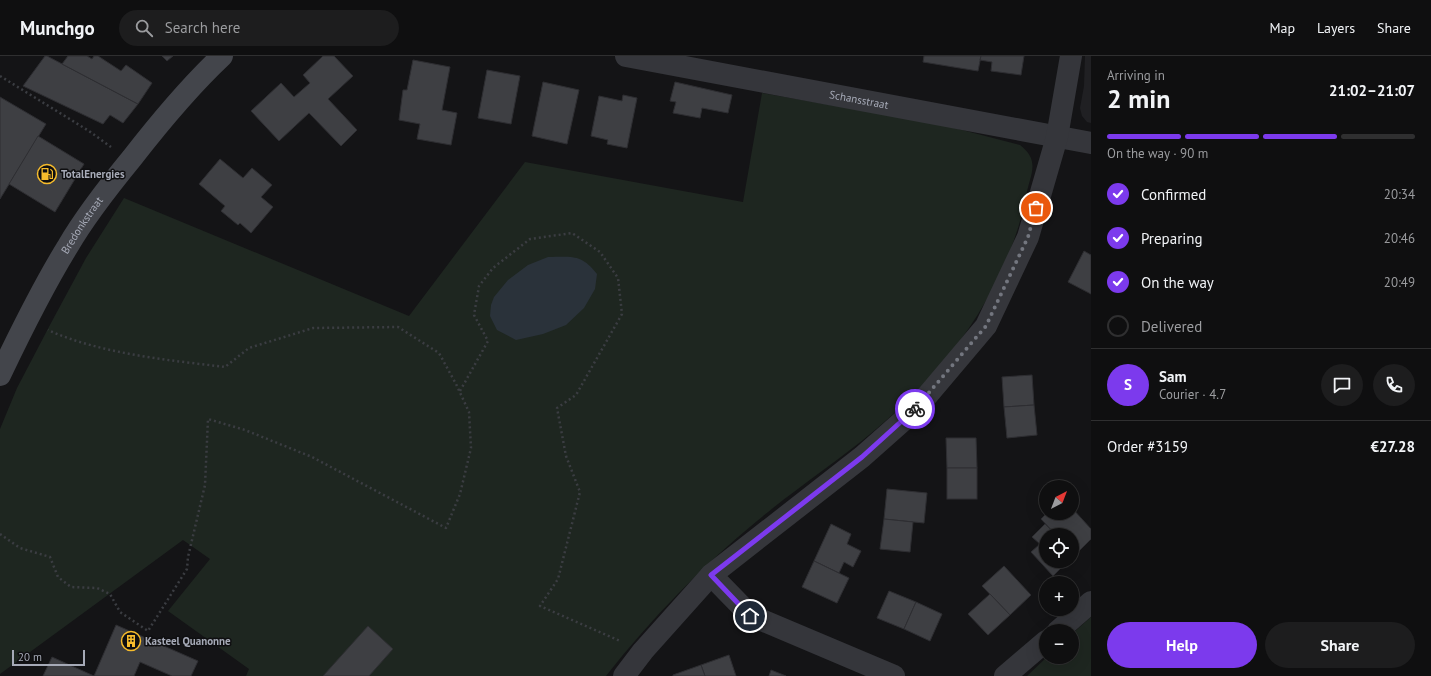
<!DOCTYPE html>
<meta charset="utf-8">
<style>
:root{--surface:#0f0f10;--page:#1d1d1e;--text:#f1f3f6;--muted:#9b9c9f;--line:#2f2f30;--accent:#7c3aed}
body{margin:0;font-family:"PT Sans",sans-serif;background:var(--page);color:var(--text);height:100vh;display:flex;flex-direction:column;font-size:15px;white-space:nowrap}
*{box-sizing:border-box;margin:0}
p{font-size:13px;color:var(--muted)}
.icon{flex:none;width:22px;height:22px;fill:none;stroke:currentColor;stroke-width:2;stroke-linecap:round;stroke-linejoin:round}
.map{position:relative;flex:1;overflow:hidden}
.drawer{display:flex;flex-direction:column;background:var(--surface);width:340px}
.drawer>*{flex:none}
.needle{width:26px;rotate:42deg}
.fabs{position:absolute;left:1039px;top:424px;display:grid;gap:8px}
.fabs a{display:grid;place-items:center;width:40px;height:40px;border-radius:50%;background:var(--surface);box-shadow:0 4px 16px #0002,0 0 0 1px var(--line);font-size:20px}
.scale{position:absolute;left:12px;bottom:10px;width:73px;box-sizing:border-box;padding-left:4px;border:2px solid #a6aab7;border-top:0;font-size:11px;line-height:14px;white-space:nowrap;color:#a6aab7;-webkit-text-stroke:3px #0f0f11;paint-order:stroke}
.pin{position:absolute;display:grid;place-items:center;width:34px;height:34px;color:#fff;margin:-17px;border:2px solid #fff;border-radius:50%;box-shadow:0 1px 4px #0007}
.courier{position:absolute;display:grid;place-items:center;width:40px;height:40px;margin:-20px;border:3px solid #7c3aed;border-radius:50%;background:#fff;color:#222;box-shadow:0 1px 5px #0007}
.summary em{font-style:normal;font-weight:700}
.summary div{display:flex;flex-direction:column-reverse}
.summary{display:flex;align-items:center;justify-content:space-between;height:68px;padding:0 16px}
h1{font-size:26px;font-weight:700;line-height:30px}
.bar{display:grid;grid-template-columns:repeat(4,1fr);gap:6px 4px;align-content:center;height:48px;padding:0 16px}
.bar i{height:5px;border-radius:3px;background:var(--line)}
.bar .active{background:var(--accent)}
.bar p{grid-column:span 4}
.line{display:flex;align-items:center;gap:10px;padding:0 16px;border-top:1px solid var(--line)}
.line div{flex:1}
.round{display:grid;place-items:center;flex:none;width:42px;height:42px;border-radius:21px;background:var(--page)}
ol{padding:0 16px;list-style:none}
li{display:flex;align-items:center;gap:12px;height:44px}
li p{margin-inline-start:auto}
li .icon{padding:4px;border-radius:50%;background:var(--accent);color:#fff;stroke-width:4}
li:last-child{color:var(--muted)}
li i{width:22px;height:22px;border:2px solid var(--line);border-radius:50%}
.action{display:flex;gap:8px;margin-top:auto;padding:8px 16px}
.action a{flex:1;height:46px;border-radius:24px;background:var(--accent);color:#fff;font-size:16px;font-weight:700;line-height:46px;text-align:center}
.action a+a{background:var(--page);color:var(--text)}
header{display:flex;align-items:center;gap:24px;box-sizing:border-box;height:56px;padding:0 20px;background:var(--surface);border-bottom:1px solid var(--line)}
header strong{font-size:19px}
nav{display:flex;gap:22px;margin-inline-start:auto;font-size:14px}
.search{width:280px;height:36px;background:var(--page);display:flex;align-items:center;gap:10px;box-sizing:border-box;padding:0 14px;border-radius:22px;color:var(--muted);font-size:15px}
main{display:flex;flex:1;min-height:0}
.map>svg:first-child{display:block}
.built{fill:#202023}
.green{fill:#1e2620}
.water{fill:#2a323a}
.building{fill:#3e3f43;stroke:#2e2e32}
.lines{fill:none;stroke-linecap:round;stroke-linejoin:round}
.path{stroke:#3b3d42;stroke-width:2.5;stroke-dasharray:2 3;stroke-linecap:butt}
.street{stroke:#35363b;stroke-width:22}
.secondary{stroke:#43454b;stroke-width:22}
.done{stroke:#73767f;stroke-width:4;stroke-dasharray:0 7.2}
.route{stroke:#7c3aed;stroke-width:5}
.labels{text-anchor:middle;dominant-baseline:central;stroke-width:3;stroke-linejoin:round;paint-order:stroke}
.street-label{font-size:11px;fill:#a6aab7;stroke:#0f0f11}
.poi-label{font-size:11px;font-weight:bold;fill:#a6aab7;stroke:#0f0f11;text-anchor:start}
</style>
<header>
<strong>Munchgo</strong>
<div class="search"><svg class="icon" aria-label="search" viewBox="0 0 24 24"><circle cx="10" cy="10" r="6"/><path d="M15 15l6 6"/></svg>Search here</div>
<nav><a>Map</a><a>Layers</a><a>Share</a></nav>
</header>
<main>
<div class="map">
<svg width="1091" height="620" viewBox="0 0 1091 620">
<rect width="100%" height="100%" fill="#141416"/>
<polygon class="built" points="1085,0 1091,0 1091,67 1087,66 1082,60 1080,52 1084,30"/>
<g class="green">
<path d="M 762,37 L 939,68 L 1020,89 C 1041,105 1030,119 1026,140 C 1008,233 947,314 875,374 C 837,406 795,433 757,465 C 701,511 651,563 606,620 L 246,620 L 249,613 L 168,555 L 210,503 L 183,484 L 0,618 L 0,373 L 17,332 L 51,267 L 86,202 L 124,142 L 409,260 L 525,106 L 743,146 Z"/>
<polygon points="1091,561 1091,620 1027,620 1047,601 1072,601 1072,578"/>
</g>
<path class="water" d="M 548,201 C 573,201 581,198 597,218 L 595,233 L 584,252 L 566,269 L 543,278 L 516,284 L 497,274 L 490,260 L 491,249 L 494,241 L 508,224 L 528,209 Z"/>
<g class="building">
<polygon points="45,0 47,0 138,48 123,67 110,59 103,68 23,30"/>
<polygon points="68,0 87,0 92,3 94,0 98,0 121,15 126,9 152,27 138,48 62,8"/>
<polygon points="162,0 173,0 167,5"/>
<polygon points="323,0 334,0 353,20 328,43 357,74 341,90 309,57 279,85 251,55 281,27 294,41 310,27 303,19"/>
<polygon points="924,0 981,0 978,15 923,6"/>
<polygon points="981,0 1024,0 1021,19 991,15 992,6 980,4"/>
<polygon points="413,4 450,11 442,54 457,57 451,89 417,83 420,68 399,64 403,34 407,34"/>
<polygon points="487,14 520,20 511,68 478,62"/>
<polygon points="543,26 579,34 567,88 532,80"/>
<polygon points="675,26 732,39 728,57 702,52 700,62 673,57 676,46 670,45"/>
<polygon points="623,39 637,42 627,92 607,88 608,84 591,80 599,40 622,45"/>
<polygon points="0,41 46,68 0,143"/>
<polygon points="38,80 84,108 55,156 9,128"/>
<polygon points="220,103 243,122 252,112 272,129 261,141 273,151 251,177 240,167 238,169 221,155 225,150 199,128"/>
<polygon points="1084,195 1091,199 1091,238 1068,226"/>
<polygon points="1032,319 1034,349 1004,351 1002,321"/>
<polygon points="1034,349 1037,379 1007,382 1004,351"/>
<polygon points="946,382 976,382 977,412 947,412"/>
<rect x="947" y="412" width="30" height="31"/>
<polygon points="887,433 927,437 924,467 884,463"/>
<polygon points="1072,452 1091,473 1091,483 1075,499 1072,496 1072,479 1056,479 1041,463 1047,457 1072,457"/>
<polygon points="884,463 913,466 910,496 880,493"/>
<polygon points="831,468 851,478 847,488 861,495 853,511 844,506 839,517 814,505"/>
<polygon points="1045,468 1056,479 1046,479 1046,505 1068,505 1053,520 1031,496 1040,488 1032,481"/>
<polygon points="814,505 849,522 837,547 802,531"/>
<polygon points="1004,510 1031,539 1010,559 982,530"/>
<polygon points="889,535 916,546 904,573 877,562"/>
<polygon points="990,538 1010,559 988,579 968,558"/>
<polygon points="916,546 942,558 930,585 904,573"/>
<polygon points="116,569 198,605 191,620 172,620 140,606 134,620 43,620 52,601 94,620"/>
<polygon points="368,570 393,593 369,620 323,620"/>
<polygon points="729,599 736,620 705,620 701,609"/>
<polygon points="701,609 705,620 673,620 673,619"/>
<polygon points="771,614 786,620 769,620"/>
</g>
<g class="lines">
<g class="path">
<polyline points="0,20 89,75 111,91"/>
<polyline points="460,335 488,285 474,259 479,230 493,212 530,183 572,177 600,196 618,222 622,258 576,339 557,352 566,400 580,436 558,523 540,550 620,585"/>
<path d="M 0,478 L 20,492 L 50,501 L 58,521 L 71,531 L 97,532 L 110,538 L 120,556 L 148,575 L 187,513 L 188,501 L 205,429 L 208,363 L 245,374 L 312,401 L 446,472 L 460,438 L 471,392 L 469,356 L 456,328 L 439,297 L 398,271 L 313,272 L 249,292 L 225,311 C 168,304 101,298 48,274"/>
</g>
<g class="street">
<path id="s1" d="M 626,0 L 1091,87"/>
<polyline points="711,519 750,559 894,620"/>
<polyline points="1058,575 1091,546"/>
<polyline points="624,620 643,595 711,519 862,401 915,354 986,270 1028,181 1057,81 1071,0"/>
<polyline points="1005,620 1046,585"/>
</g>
<path class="secondary" id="s2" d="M 0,319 C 21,275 42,232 68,190 C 86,159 109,130 132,102 C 160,66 189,31 222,0"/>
</g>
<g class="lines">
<polyline class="done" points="915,353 986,270 1028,181 1036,152"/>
<polyline class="route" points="750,560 711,519 862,401 915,353"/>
</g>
<defs>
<symbol id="fuel-ring" viewBox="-11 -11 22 22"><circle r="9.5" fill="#0f0f11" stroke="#f7bc2c" stroke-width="1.5"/><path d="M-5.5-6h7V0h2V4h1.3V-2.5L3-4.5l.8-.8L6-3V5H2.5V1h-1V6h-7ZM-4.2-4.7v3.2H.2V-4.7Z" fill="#f7bc2c"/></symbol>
<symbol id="building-ring" viewBox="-11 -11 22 22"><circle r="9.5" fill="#0f0f11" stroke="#f7bc2c" stroke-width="1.5"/><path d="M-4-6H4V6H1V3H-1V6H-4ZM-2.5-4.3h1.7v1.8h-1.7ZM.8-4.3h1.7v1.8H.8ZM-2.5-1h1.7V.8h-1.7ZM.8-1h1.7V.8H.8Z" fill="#f7bc2c"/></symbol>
</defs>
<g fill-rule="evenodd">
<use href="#fuel-ring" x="36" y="107" width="22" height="22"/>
<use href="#building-ring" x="120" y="574" width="22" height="22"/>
</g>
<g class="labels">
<g class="street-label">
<text stroke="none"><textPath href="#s1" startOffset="237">Schansstraat</textPath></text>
<text stroke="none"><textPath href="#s2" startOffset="171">Bredonkstraat</textPath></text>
</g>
<g class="poi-label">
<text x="61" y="118">TotalEnergies</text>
<text x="145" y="585">Kasteel Quanonne</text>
</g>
</g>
</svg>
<div class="fabs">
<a><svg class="needle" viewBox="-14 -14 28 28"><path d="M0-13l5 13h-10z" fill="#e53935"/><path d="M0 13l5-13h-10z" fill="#9b9c9f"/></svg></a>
<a><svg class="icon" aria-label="locate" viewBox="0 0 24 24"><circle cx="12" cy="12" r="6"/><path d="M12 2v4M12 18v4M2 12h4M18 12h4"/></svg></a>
<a>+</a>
<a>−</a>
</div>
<div class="scale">20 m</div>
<div class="pin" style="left:1036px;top:152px;background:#ea580c"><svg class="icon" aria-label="bag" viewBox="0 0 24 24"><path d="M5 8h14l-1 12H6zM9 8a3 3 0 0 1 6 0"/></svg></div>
<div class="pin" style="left:750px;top:560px;background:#1f2937"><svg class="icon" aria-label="home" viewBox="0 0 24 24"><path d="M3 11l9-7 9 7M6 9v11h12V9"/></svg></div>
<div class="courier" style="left:915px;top:353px"><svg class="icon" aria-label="bike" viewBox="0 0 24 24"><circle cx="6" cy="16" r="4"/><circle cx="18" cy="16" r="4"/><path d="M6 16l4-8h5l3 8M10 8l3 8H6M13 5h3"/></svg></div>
</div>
<section class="drawer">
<div class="summary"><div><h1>2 min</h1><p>Arriving in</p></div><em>21:02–21:07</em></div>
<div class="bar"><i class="active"></i><i class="active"></i><i class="active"></i><i></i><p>On the way · 90 m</p></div>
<ol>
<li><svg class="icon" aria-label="check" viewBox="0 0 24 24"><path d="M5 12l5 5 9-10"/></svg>Confirmed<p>20:34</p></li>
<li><svg class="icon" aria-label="check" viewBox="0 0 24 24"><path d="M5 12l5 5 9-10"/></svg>Preparing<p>20:46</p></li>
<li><svg class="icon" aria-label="check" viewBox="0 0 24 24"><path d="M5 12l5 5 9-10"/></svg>On the way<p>20:49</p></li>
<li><i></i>Delivered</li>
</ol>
<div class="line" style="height:72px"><b class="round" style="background:var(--accent);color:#fff">S</b><div><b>Sam</b><p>Courier · 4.7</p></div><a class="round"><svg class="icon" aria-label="chat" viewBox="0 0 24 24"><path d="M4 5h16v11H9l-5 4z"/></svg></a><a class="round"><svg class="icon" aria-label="phone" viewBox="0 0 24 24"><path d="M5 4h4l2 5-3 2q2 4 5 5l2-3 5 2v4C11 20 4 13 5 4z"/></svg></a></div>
<div class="line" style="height:52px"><div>Order #3159</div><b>€27.28</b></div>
<div class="action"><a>Help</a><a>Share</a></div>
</section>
</main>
